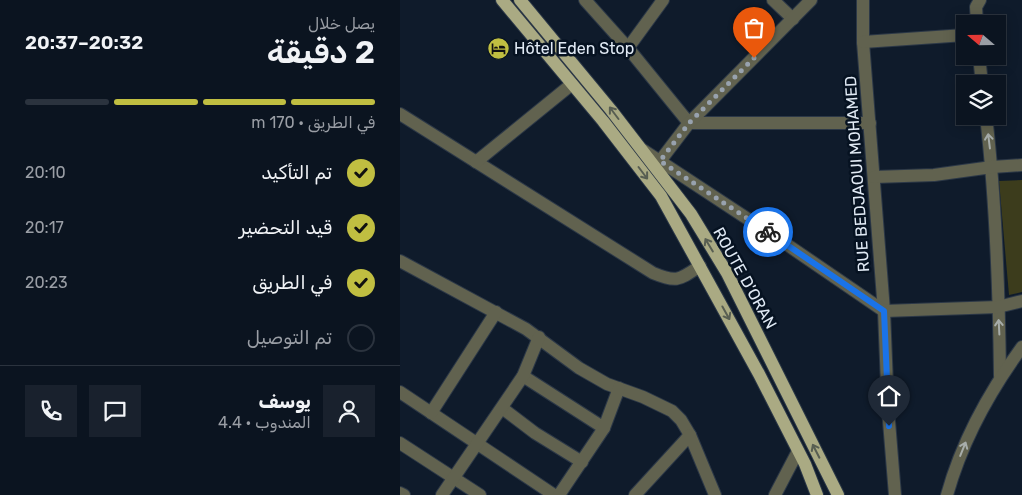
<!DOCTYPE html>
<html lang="ar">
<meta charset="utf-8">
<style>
:root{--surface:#0b1420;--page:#19212d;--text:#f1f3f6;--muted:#9a9ea5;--line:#2b333e;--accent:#c0be41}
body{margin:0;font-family:Rubik,Cairo,sans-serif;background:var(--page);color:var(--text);direction:rtl;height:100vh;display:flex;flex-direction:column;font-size:19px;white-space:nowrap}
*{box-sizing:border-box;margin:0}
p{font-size:16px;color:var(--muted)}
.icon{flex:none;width:28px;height:28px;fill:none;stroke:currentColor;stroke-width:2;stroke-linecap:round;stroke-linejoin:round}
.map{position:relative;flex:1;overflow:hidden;direction:ltr}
.side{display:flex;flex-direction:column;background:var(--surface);width:400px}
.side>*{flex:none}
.needle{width:32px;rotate:290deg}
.buttons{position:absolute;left:556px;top:15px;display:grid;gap:10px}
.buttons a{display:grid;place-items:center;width:50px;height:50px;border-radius:0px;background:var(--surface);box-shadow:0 2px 12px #0003,0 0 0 1px var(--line);font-size:25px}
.pin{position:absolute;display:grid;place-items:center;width:42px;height:42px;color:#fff;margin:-51px -21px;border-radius:50% 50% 50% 0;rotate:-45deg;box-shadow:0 0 5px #0007}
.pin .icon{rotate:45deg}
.courier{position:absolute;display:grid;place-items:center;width:50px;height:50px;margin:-25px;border:4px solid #1a73e8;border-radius:50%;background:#fff;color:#222;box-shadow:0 1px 6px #0007}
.head em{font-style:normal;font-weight:600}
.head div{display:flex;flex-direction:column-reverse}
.head{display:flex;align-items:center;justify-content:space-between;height:85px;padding:0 25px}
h1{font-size:32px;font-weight:600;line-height:38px}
.bar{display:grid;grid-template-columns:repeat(4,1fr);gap:8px 5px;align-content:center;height:60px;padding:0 25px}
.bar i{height:6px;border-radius:4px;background:var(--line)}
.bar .current{background:var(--accent)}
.bar p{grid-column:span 4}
.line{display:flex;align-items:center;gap:12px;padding:0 25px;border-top:1px solid var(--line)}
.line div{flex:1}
.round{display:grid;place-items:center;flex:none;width:52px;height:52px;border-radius:0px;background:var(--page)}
ol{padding:0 25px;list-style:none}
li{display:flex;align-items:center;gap:15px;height:55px}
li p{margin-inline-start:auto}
li .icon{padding:5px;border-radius:50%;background:var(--accent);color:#111;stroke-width:4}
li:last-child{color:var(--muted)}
li i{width:28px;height:28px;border:2px solid var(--line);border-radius:50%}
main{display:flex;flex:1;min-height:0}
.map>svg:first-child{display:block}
.green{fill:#3c3c1c}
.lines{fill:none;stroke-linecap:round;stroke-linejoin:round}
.minor-casing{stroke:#2c3847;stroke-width:14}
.major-casing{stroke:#2c3847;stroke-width:14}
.minor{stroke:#61624f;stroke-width:12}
.major{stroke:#aaaa83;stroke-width:12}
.oneway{stroke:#585e52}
.oneway2{stroke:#a7adaa}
.done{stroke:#98a2ae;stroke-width:5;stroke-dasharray:0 9}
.route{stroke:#1a73e8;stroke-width:6}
.labels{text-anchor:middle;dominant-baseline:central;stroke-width:5;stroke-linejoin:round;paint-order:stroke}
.poi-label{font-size:16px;fill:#e1eaf5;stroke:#061221;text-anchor:start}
.street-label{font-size:16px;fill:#e1eaf5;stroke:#061221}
</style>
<main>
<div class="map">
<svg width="622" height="495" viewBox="0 0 622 495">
<rect width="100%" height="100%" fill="#0f1b2b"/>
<polygon class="green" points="622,180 622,292 609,295 599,181"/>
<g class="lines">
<defs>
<g id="minor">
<polyline points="185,0 228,48 289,123 470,123"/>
<polyline points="373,0 393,19"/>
<polyline points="463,0 463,42 484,311 488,409 495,495"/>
<polyline points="577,24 576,7 580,0"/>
<polyline points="463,42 565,35"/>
<polyline points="228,48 263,0"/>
<polyline points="579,56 582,84"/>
<path d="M 0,114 L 253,273 C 277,283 279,280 300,266"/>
<path d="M 586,116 C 596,202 599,289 600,376"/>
<polyline points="243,150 389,246 484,311 598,307 622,301"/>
<polyline points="260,161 289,123 411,0"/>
<polyline points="76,162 172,84"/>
<polyline points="474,177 534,175 592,167 622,165"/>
<polyline points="0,261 126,329 179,368 207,384 243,397 272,411 281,420 290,435 315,495"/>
<polyline points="123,376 204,428"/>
<polyline points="0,392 154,495"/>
<polyline points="102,408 135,433 182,462"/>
<polyline points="31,413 96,312"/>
<polyline points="0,443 80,495"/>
<polyline points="0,493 4,495"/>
<polyline points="42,495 123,376 139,337"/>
<polyline points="159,495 204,428 219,388"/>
<polyline points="235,495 290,435"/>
<polyline points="375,495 398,451"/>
<path d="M 547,495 C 562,441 589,392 622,347"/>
</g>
<g id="major">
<polyline points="102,0 203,121 261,196 359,374 405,464 417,495"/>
<polyline points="120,0 211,110 291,214 327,273 438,495"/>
</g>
</defs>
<use href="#minor" class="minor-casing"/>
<use href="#major" class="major-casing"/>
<use href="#minor" class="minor"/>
<use href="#major" class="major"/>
</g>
<defs><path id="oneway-shaft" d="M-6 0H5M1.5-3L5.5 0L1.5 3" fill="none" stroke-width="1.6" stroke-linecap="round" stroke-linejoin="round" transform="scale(1.25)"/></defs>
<g class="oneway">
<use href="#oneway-shaft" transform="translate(214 113) rotate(-127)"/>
<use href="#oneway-shaft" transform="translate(243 173) rotate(53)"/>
<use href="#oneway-shaft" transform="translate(309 245) rotate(-121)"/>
<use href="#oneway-shaft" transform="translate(326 313) rotate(61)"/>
<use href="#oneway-shaft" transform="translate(416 451) rotate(-117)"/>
</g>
<g class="oneway2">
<use href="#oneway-shaft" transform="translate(589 141) rotate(-97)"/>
<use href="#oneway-shaft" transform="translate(599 327) rotate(-93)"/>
<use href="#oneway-shaft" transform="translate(563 449) rotate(-68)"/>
</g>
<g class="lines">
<polyline class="done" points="354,58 289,123 260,161 368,232"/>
<polyline class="route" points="368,232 484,311 489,426"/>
</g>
<defs>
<symbol id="hotel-disc" viewBox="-11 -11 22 22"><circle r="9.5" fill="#c0be41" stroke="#061221"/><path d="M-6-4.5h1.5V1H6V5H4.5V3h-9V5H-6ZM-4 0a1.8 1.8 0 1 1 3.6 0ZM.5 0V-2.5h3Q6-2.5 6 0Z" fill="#111"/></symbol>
</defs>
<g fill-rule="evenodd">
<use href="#hotel-disc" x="86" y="36" width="25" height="25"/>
</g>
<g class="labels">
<g class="poi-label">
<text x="114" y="48">Hôtel Eden Stop</text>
</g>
<g class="street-label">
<text transform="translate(457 174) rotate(-94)">RUE BEDJAOUI MOHAMED</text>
<text transform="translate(345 278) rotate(61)">ROUTE D'ORAN</text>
</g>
</g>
</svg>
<div class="buttons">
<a><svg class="needle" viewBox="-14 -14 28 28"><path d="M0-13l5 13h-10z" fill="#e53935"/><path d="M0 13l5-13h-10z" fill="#9a9ea5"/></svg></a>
<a><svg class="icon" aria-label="layers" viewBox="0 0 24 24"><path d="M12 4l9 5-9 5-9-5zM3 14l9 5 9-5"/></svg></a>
</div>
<div class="pin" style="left:354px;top:58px;background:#ea580c"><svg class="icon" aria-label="bag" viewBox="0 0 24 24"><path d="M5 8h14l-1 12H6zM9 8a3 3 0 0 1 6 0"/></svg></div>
<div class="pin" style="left:489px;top:426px;background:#1f2937"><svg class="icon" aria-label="home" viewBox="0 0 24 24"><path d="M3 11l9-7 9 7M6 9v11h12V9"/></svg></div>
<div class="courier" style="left:368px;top:232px"><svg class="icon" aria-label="bike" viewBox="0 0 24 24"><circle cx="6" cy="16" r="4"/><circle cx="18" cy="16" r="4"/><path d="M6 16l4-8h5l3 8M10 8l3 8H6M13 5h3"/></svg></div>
</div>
<section class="side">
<div class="head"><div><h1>2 دقيقة</h1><p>يصل خلال</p></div><em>20:32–20:37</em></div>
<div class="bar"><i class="current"></i><i class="current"></i><i class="current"></i><i></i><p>في الطريق · 170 m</p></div>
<ol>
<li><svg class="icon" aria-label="check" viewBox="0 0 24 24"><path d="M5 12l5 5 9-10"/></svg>تم التأكيد<p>20:10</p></li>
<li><svg class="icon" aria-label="check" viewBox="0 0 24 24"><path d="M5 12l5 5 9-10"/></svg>قيد التحضير<p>20:17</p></li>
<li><svg class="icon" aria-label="check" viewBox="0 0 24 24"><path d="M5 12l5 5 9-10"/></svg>في الطريق<p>20:23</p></li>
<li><i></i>تم التوصيل</li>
</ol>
<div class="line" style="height:90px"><a class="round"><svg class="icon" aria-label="person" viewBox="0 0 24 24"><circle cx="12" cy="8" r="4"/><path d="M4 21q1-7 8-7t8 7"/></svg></a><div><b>يوسف</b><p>المندوب · 4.4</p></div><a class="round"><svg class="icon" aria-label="chat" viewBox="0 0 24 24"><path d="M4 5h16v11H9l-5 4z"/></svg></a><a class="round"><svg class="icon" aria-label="phone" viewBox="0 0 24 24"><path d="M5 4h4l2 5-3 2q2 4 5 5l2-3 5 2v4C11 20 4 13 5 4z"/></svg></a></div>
</section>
</main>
